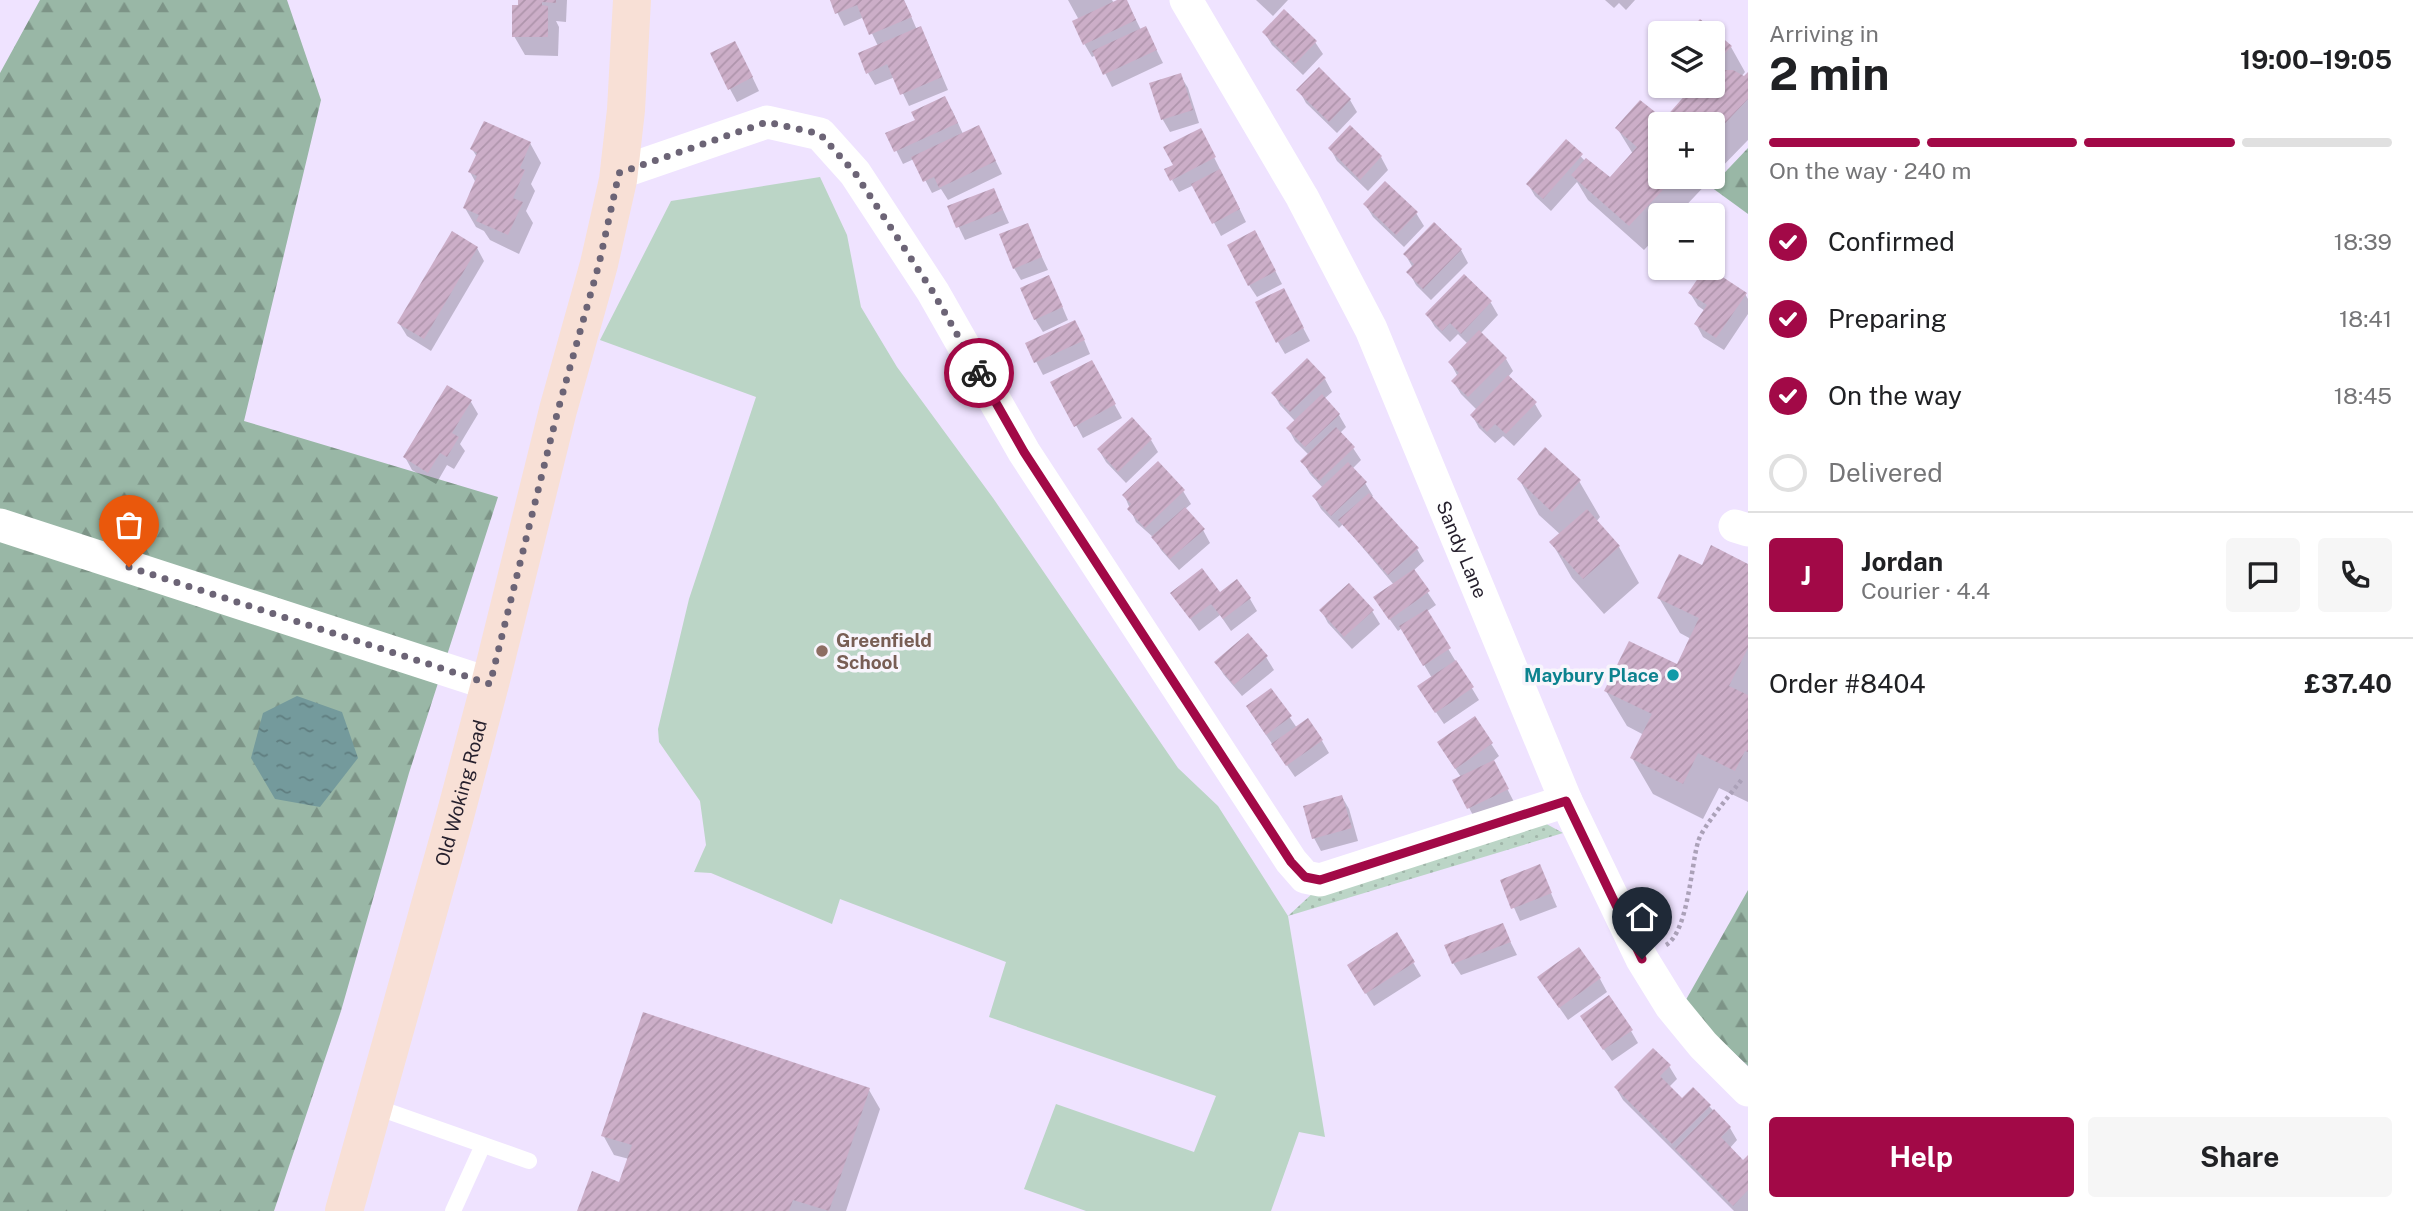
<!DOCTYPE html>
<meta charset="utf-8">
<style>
:root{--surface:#fff;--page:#f6f6f6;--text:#202124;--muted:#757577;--line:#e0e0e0;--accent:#a20947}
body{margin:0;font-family:"Public Sans",sans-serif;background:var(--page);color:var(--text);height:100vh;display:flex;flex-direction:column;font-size:26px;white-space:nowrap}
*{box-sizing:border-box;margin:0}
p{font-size:23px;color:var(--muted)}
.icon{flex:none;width:38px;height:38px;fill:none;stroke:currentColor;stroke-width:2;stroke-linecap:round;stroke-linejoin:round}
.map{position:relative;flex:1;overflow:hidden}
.side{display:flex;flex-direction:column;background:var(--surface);width:665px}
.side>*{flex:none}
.tools{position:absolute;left:1648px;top:21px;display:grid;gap:14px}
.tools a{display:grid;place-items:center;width:77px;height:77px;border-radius:7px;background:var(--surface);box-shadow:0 2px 5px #0004;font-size:35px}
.pin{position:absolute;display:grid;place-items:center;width:60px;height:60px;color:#fff;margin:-72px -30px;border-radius:50% 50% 50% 0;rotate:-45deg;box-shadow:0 0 7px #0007}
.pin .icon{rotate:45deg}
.courier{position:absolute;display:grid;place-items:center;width:70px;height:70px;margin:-35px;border:5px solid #a20947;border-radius:50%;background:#fff;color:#222;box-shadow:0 2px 9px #0007}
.head em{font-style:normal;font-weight:700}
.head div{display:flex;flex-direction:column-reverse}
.head{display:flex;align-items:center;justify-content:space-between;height:119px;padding:0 21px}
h1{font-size:46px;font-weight:700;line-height:52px}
.bar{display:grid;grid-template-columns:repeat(4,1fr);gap:10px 7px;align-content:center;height:84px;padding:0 21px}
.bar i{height:9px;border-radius:5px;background:var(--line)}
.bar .active{background:var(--accent)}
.bar p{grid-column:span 4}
.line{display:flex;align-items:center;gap:18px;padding:0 21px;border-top:2px solid var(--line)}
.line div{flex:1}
.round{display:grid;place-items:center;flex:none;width:74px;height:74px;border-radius:7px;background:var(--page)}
ol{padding:0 21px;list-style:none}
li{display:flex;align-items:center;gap:21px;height:77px}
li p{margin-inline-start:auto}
li .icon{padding:7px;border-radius:50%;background:var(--accent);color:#fff;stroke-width:4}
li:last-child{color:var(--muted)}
li i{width:38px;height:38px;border:4px solid var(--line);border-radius:50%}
.action{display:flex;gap:14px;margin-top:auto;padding:14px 21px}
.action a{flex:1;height:80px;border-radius:7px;background:var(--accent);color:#fff;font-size:28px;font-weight:700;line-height:80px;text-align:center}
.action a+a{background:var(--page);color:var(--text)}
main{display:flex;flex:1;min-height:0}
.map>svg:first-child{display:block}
.grass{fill:url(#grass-dots)}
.forest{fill:url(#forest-firs)}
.garden{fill:#bbd5c6}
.water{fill:url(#water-ripples)}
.shadow{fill:#0003}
.building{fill:url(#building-hatch)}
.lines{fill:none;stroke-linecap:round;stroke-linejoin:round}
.path{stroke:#aba1b8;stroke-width:4.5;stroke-dasharray:3.5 3.5;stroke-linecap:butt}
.lane{stroke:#fff;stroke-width:16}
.street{stroke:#fff;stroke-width:33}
.secondary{stroke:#f8e0d6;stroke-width:38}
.done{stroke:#6c6476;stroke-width:7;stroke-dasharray:0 12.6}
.route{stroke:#a20947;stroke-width:9}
.education-dot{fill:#8d6e63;stroke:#f8f5fc;stroke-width:2.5}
.culture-dot{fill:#0f9aa8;stroke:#f8f5fc;stroke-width:2.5}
.labels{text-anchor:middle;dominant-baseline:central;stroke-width:7;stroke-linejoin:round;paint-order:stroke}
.street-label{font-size:19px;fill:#251f2c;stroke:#f8f5fc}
.education-label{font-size:19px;font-weight:bold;fill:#785e54;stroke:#f8f5fc;text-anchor:start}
.culture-label{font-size:19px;font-weight:bold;fill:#0d838f;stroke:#f8f5fc;text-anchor:end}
</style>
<main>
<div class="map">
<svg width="1748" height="1211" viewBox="0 0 1748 1211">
<defs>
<pattern id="grass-dots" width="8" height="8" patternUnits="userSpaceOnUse" patternTransform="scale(1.75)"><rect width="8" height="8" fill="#bbd5c6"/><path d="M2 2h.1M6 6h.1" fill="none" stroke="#a1b6aa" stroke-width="1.8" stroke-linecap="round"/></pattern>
<pattern id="forest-firs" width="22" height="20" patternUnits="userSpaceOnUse" patternTransform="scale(1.75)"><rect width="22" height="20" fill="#99b7a6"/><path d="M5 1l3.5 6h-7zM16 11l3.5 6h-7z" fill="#7d9487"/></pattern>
<pattern id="water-ripples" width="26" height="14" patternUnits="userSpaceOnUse" patternTransform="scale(1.75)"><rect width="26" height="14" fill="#749a9c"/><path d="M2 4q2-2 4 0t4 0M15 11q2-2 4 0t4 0" fill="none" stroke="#5f7d7f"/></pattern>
<pattern id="building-hatch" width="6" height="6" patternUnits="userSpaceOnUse" patternTransform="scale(1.75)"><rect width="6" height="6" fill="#ccaec8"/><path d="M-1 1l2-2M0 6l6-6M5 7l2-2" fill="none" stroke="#af95ac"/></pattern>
</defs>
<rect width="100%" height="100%" fill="#efe3ff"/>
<polygon class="grass" points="1541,821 1563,833 1288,916 1314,892"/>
<g class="forest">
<polygon points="40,0 287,0 321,100 244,421 498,497 409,773 341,1011 274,1211 0,1211 0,73"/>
<polygon points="1748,148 1748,214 1711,187"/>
<polygon points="1748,890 1748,1066 1683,1005"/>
</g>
<polygon class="garden" points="820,177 847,235 861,307 897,367 993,498 1178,768 1218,806 1288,916 1325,1137 1299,1132 1271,1211 1086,1211 1024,1189 1056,1104 1194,1152 1216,1096 989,1017 1006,962 840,899 832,924 711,873 694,872 706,845 700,801 659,742 658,729 689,599 756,397 600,340 671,201"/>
<polygon class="water" points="297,696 342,712 358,758 320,807 275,799 251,758 263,713"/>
<g class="shadow">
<polygon points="520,0 567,0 566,22 556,21 559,27 558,56 525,55 514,36"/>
<polygon points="831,0 904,0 917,30 920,28 927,41 948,90 909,106 895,77 875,85 868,73 878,46 864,17 844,26"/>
<polygon points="1068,0 1112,0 1114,3 1126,0 1141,30 1152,41 1163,63 1112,87 1096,55 1092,57 1085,45 1074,22 1079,20"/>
<polygon points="1256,0 1288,0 1273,16"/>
<polygon points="1605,0 1635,0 1626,10 1619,3 1614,8"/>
<polygon points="1700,21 1731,47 1745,72 1741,77 1748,76 1748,140 1713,176 1713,124 1661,124 1661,177 1713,177 1677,215 1661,215 1661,232 1644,250 1588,200 1577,182 1551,211 1535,196 1528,184 1566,141 1585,161 1610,180 1633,154 1617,128 1664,121 1684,99 1673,86 1713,86 1713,33 1689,33"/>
<polygon points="1264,32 1315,42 1323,54 1303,75 1272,45"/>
<polygon points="742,56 759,91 737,102 730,89"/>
<polygon points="1180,75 1188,88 1199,123 1170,132 1163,120 1152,84"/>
<polygon points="1299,90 1350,100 1357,112 1337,133 1306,103"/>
<polygon points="952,110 963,134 979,127 1002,174 948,200 941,189 932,193 914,159 903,164 888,134 917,121"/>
<polygon points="1350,127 1381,157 1388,170 1368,191 1337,161 1330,148"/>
<polygon points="530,143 541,163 531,184 535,191 526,211 533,223 519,254 490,240 484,231 476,227 465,208 476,183 470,172 477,157 472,149"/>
<polygon points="1207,143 1246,222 1221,236 1194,185 1179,192 1172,180"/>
<polygon points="994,190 1009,223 965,240 949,207"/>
<polygon points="1365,204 1416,213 1424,226 1404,247 1373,217"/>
<polygon points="1434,224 1461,250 1468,263 1431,300 1416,285 1409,272 1413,268 1405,254"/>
<polygon points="1027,225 1048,270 1021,280 1014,268"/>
<polygon points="1262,245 1282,284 1257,297 1249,285"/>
<polygon points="477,248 484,261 431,351 407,336 399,323"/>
<polygon points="1464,277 1491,303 1498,315 1480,334 1506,359 1513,371 1508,377 1535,404 1542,416 1514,446 1503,436 1495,443 1479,428 1472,415 1477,410 1461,394 1453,381 1457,375 1450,362 1468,344 1458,334 1450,342 1435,327 1427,314"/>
<polygon points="1055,290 1068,320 1043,332 1035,319"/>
<polygon points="1690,293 1745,294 1748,299 1748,314 1724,350 1703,337 1696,324 1705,311 1698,306"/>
<polygon points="1290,303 1310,341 1285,354 1278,342"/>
<polygon points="1082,335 1090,354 1043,375 1027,344"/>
<polygon points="1091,362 1122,418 1083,438 1053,383"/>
<polygon points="1325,379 1332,392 1324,399 1339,415 1346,427 1340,433 1353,448 1361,460 1352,469 1365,483 1373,496 1371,497 1417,549 1424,561 1413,571 1436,605 1426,612 1479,700 1444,724 1427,699 1432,678 1402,628 1398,631 1383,610 1394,585 1343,524 1339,528 1321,509 1314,497 1323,488 1310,474 1302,461 1309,455 1295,441 1288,428 1295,421 1280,405 1273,393"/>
<polygon points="447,387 471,402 478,414 460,444 465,451 454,469 447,465 436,484 412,470 405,457"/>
<polygon points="1151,440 1158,452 1126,483 1106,462 1099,450"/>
<polygon points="1519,479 1579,481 1600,517 1596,522 1619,547 1639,583 1604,614 1572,578 1552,543 1561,535 1539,515"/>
<polygon points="1183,491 1191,504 1185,509 1203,530 1210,543 1179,570 1161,550 1154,538 1136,522 1124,495"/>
<polygon points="1748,566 1748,802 1719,788 1703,819 1653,794 1632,758 1644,735 1627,726 1606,691 1678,666 1691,639 1680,633 1659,598 1702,567"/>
<polygon points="1172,593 1250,599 1257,611 1231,631 1220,615 1199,631"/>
<polygon points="1321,610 1372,611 1380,624 1352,649 1328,623"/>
<polygon points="1266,657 1274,670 1242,696 1224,675 1216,662"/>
<polygon points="1271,690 1297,728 1322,741 1329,753 1295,777 1255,719"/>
<polygon points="1475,719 1499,756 1493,761 1514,802 1476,821 1455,781 1461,777 1446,755"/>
<polygon points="1342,797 1349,809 1358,841 1321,851 1314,838"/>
<polygon points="1539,866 1557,907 1520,921 1502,881"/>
<polygon points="1502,925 1517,955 1461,975 1453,963"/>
<polygon points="1397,935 1421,976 1374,1006 1349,966"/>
<polygon points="1539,978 1600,979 1607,992 1568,1020"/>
<polygon points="1589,1029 1631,1031 1638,1043 1612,1061"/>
<polygon points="1669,1066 1677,1079 1669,1087 1682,1101 1709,1106 1730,1128 1737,1140 1729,1149 1743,1163 1748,1158 1748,1211 1734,1211 1623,1100 1616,1088"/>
<polygon points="869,1090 880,1109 846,1211 579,1211 620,1184 629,1159 614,1155 603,1135"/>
</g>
<g class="building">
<polygon points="518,0 556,0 556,3 542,2 542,5 548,6 548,37 512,37 512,5 518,5"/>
<polygon points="830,0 904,0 912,17 869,35 857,5 835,14"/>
<polygon points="1117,0 1127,0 1136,20 1083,45 1072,21"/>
<polygon points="1284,9 1317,41 1295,64 1262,32"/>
<polygon points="1700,19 1732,46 1716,63 1723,70 1733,70 1744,76 1748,72 1748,99 1713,136 1713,124 1661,124 1661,177 1675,177 1629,226 1571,175 1586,158 1610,177 1637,147 1615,128 1640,100 1664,119 1688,92 1682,86 1713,86 1713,33 1687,33"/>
<polygon points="921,26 942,77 900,95 887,64 866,74 858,53"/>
<polygon points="1146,26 1157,50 1103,75 1092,51"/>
<polygon points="735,41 753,77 728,90 710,53"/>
<polygon points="1319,67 1351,99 1329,122 1296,90"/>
<polygon points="1181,73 1193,110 1161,120 1149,83"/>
<polygon points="945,96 958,123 894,152 885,133 915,120 911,112"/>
<polygon points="484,121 531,142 520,168 525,170 513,198 523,202 508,235 476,221 479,215 463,208 477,176 468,172 477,153 470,149"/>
<polygon points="979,125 996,161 939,188 934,177 923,182 911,157"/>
<polygon points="1350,125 1382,156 1360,180 1328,148"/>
<polygon points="1201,128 1216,157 1170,181 1164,169 1173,165 1163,147"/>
<polygon points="1566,139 1583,154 1543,199 1526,184"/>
<polygon points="1220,169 1240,209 1212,224 1191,184"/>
<polygon points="1385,181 1418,212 1396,235 1363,204"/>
<polygon points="994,188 1003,210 956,228 947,206"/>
<polygon points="1434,222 1462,249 1423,289 1406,272 1414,264 1403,254"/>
<polygon points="1028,223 1042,257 1013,269 999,234"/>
<polygon points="1255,230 1276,271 1248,286 1227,245"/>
<polygon points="452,231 478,247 424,339 397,323"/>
<polygon points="1705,268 1709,268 1747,293 1716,338 1694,324 1707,305 1688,293"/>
<polygon points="1464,274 1492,301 1461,334 1450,323 1442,331 1425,314"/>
<polygon points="1049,275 1063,307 1034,320 1020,288"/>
<polygon points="1284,288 1304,328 1276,343 1255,302"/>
<polygon points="1075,320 1085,340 1034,363 1025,343"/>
<polygon points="1479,330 1507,358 1468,397 1451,381 1459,373 1448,362"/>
<polygon points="1307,358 1326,378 1290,412 1271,393"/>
<polygon points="1092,360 1116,404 1074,427 1050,382"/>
<polygon points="1508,375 1537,402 1506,434 1495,424 1487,432 1470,415"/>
<polygon points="447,385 472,400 452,433 459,437 447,457 440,453 428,473 403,457"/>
<polygon points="1322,394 1340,414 1305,447 1286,428"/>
<polygon points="1132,417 1152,439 1118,472 1097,449"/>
<polygon points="1336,427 1355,447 1319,481 1300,461"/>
<polygon points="1545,447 1581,480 1552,512 1517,479"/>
<polygon points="1158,461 1185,490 1145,528 1127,509 1131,504 1122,495"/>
<polygon points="1348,462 1367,482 1331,516 1312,496"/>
<polygon points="1369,493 1419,548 1388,575 1338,520"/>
<polygon points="1185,507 1205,529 1170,559 1151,537"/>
<polygon points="1587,509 1620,546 1583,579 1549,542"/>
<polygon points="1711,545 1748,564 1748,648 1729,686 1748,695 1748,752 1745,751 1735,771 1698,753 1683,784 1630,758 1652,714 1604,691 1629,641 1677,664 1699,618 1657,598 1679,554 1702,565"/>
<polygon points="1202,568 1220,592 1237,579 1251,598 1223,619 1211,604 1190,619 1170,593"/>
<polygon points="1414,569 1430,591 1389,620 1373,597"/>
<polygon points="1349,583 1374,610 1344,637 1319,610"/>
<polygon points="1427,609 1451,648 1423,666 1399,626"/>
<polygon points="1248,633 1268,656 1234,685 1214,662"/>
<polygon points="1456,660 1474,687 1435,713 1417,686"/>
<polygon points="1271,688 1292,716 1266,735 1246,706"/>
<polygon points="1475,716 1493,743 1455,769 1437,742"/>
<polygon points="1308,718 1323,740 1286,766 1271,744"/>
<polygon points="1494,760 1509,789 1467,809 1452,780"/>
<polygon points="1342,795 1352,828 1312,839 1303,806"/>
<polygon points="1540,864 1552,893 1511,909 1500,880"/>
<polygon points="1503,923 1511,942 1452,964 1444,945"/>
<polygon points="1397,932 1415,962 1365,994 1347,965"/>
<polygon points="1579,947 1601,978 1559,1008 1537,977"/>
<polygon points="1609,995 1633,1030 1603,1050 1580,1016"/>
<polygon points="643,1012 870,1088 829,1211 793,1200 789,1211 577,1211 592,1171 619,1182 632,1145 601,1136"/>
<polygon points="1653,1048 1671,1065 1660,1076 1682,1098 1693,1087 1711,1105 1672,1144 1614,1087"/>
<polygon points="1714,1109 1731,1127 1721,1137 1743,1160 1748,1155 1748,1190 1733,1206 1675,1149"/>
</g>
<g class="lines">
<path class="path" d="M 1666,945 C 1688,932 1691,866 1698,842 C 1702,827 1731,794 1742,779"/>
<g class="lane">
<polyline points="373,1106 529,1161"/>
<polyline points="453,1211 483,1145"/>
</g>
<g class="street">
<path id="s1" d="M 1186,0 L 1302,197 L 1371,329 L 1566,801 L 1642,959 L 1671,1006 L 1703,1045 L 1748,1090"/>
<polyline points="619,173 767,122 820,134 855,173 933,292 1024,452 1291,861 1305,877 1320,880 1566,801"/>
<polyline points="0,525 490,684"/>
<polyline points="1735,526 1748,530"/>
</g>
<path class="secondary" id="s2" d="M 344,1211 L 455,816 L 490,684 L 558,410 L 599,264 L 618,180 L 626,110 L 632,0"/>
</g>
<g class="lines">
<polyline class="done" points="129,567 490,684 558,410 599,264 619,173 767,122 820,134 855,173 933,292 979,373"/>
<polyline class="route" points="979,373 1024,452 1291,862 1305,877 1320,880 1566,801 1642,959"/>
</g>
<circle class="education-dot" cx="822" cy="651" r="7"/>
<circle class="culture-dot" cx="1673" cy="675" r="7"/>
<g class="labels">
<g class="street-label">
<text stroke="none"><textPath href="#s1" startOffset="616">Sandy Lane</textPath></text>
<text stroke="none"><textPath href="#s2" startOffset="434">Old Woking Road</textPath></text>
</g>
<g class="education-label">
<text x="836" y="640">Greenfield<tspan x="836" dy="22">School</tspan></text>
</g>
<g class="culture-label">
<text x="1659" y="675">Maybury Place</text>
</g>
</g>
</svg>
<div class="tools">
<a><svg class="icon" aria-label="layers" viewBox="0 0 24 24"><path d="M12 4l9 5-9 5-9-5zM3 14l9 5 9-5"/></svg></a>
<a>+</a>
<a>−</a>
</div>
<div class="pin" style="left:129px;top:567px;background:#ea580c"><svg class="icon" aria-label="bag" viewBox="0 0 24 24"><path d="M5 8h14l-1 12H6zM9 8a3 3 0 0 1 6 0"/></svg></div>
<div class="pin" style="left:1642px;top:959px;background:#1f2937"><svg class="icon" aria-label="home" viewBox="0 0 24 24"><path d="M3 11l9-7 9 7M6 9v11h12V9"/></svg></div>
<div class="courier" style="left:979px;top:373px"><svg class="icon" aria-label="bike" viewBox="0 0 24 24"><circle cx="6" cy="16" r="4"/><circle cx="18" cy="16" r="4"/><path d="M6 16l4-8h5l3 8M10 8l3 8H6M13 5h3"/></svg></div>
</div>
<section class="side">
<div class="head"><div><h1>2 min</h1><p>Arriving in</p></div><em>19:00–19:05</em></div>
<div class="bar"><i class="active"></i><i class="active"></i><i class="active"></i><i></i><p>On the way · 240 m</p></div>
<ol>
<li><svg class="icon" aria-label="check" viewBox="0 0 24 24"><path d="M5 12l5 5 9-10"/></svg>Confirmed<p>18:39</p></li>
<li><svg class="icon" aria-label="check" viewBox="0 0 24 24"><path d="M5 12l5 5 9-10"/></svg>Preparing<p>18:41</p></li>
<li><svg class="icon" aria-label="check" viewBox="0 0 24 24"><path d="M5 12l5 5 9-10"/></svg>On the way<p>18:45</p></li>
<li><i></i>Delivered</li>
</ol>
<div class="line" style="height:126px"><b class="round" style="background:var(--accent);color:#fff">J</b><div><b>Jordan</b><p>Courier · 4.4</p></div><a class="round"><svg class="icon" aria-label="chat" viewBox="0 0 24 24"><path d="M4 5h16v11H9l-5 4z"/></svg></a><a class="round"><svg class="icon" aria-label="phone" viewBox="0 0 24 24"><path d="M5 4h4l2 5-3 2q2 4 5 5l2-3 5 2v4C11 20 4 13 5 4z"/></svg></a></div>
<div class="line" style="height:91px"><div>Order #8404</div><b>£37.40</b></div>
<div class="action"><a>Help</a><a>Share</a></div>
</section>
</main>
